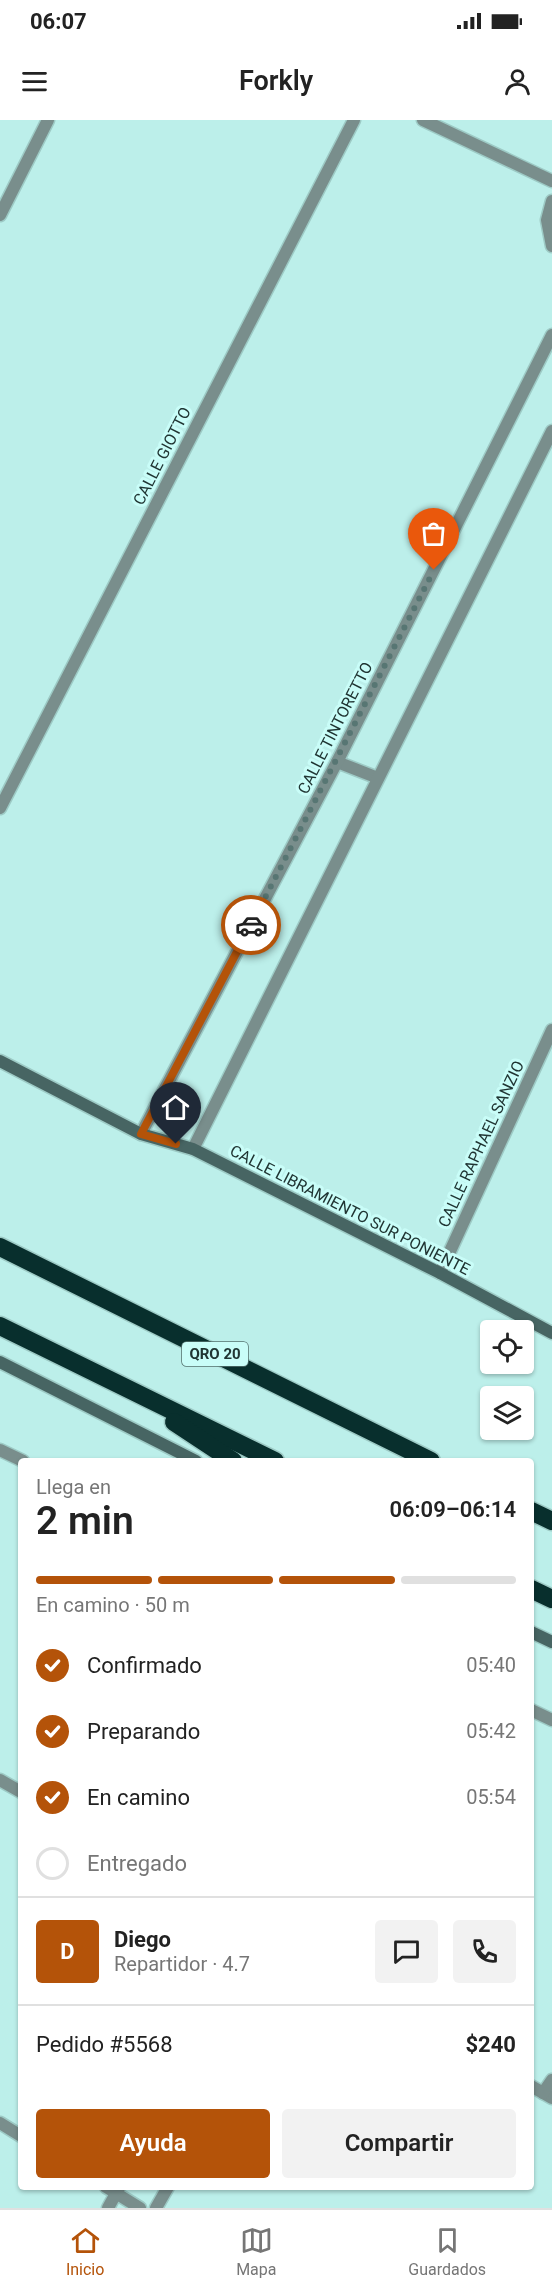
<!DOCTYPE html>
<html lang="es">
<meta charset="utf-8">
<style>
:root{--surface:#fff;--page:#f2f2f2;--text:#222;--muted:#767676;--line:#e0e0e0;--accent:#b45309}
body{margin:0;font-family:Roboto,sans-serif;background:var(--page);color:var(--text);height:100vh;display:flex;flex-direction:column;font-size:22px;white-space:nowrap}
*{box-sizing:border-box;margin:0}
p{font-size:20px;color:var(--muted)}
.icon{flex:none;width:33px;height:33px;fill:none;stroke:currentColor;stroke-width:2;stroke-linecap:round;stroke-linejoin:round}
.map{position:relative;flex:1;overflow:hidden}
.sheet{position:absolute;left:18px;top:1338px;width:516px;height:732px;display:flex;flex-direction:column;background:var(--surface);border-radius:6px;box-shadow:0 2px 4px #0004}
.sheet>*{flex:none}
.tools{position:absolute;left:480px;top:1200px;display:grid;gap:12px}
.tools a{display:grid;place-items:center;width:54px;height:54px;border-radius:6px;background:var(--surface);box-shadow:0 2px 4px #0004;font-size:30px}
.pin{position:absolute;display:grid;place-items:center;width:51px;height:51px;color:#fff;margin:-62px -26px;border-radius:50% 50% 50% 0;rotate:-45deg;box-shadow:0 0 6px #0007}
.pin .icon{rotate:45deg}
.courier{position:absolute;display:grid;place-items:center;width:60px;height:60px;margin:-30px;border:4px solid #b45309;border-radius:50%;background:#fff;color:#222;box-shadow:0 2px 8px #0007}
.headline em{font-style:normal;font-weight:600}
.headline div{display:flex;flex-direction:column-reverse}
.headline{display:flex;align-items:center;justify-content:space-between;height:102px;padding:0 18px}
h1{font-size:39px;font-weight:600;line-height:45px}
.bar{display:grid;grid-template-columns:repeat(4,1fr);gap:9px 6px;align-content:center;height:72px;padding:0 18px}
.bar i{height:8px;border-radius:4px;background:var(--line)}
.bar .current{background:var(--accent)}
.bar p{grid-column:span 4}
.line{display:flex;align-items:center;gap:15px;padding:0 18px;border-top:2px solid var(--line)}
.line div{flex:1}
.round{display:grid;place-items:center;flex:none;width:63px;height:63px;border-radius:6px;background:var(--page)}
ol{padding:0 18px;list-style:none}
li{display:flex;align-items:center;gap:18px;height:66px}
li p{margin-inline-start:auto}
li .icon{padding:6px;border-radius:50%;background:var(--accent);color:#fff;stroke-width:4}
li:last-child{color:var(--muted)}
li i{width:33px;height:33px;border:3px solid var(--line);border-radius:50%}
.cta{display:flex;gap:12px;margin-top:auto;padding:12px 18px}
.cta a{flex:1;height:69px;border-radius:6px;background:var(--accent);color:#fff;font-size:24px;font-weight:600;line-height:69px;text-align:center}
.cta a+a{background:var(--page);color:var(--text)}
.status{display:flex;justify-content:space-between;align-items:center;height:42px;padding:0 30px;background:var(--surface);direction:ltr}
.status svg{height:16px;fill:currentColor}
header{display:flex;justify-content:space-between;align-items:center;height:78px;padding:0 18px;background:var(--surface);font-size:27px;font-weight:600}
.tabs{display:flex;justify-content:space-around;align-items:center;height:84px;border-top:2px solid var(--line);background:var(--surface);font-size:16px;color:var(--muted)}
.tabs a{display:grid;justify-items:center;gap:3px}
.tabs .current{color:var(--accent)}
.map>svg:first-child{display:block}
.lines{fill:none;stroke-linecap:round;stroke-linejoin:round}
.street-casing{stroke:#9dcac5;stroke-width:15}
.secondary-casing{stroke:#9dcac5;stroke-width:15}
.highway-casing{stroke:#9dcac5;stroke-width:21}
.street{stroke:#798e8c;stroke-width:12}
.secondary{stroke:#476563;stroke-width:12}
.highway{stroke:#082f2d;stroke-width:18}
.done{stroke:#577673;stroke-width:6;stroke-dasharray:0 10.8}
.route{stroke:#b45309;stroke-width:8}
.labels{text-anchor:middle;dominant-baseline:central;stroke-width:6;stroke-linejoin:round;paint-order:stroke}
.shield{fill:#c9fdf8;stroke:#53716e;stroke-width:1.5}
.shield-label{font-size:15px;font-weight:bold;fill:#203533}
.street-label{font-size:16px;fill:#203533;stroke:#c9fdf8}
</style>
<div class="status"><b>06:07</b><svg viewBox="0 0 49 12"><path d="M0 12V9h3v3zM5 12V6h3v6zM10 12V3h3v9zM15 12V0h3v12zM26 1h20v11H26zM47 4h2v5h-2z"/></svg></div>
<header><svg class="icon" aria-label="menu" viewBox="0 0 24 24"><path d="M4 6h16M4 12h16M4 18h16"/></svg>Forkly<svg class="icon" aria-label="person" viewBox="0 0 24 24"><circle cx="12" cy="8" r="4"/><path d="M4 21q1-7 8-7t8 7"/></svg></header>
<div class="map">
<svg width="552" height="2088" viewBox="0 0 552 2088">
<rect width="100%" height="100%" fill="#bcefea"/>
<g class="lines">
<defs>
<g id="street">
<polyline points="423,0 552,61"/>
<polyline points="552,81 547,100 552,126"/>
<polyline points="0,95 48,0"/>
<polyline points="337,642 378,658"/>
<polyline points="0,688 354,0"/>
<polyline points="141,1014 337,642 552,215"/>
<polyline points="193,1029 552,311"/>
<polyline points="440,1153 552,910"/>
<polyline points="0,1330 23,1341"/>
<polyline points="531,1590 552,1600"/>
<polyline points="0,1660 21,1672"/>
<polyline points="531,1966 552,1978"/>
<polyline points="543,1973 552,1960"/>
<polyline points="0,2003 21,2016"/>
<polyline points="106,2067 140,2088"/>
<polyline points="108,2088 119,2068"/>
<polyline points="156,2088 168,2067"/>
</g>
<g id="secondary">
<polyline points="0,941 141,1014 193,1029 440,1153 552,1213"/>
<polyline points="0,1242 196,1341"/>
<polyline points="531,1512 552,1522"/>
</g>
<g id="highway">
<polyline points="0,1127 431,1341"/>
<polyline points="0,1206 275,1341"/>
<polyline points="174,1302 233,1341"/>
<polyline points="531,1391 552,1401"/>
<polyline points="531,1469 552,1479"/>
</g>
</defs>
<use href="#street" class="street-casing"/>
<use href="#secondary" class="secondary-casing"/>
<use href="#highway" class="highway-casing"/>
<use href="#street" class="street"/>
<use href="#secondary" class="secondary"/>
<use href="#highway" class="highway"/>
</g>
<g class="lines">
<polyline class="done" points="251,805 434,450"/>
<polyline class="route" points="176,1024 141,1014 251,805"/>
</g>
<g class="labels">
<rect class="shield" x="182" y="1222" width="66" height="24" rx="4.5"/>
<g class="shield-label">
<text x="215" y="1234">QRO 20</text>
</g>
<g class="street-label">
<text transform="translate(162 336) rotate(-63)">CALLE GIOTTO</text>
<text transform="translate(335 608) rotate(-63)">CALLE TINTORETTO</text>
<text transform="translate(481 1024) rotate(-65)">CALLE RAPHAEL SANZIO</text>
<text transform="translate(350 1090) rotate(27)">CALLE LIBRAMIENTO SUR PONIENTE</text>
</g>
</g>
</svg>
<div class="tools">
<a><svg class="icon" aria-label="locate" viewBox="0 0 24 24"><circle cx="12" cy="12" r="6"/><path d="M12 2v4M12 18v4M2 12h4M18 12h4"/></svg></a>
<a><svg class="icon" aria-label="layers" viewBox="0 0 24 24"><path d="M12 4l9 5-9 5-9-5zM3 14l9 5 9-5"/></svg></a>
</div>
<div class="pin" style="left:434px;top:450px;background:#ea580c"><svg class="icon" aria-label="bag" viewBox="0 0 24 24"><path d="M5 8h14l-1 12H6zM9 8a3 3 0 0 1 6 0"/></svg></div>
<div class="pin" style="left:176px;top:1024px;background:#1f2937"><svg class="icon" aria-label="home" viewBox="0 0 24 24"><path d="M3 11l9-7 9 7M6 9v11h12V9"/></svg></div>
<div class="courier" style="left:251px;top:805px"><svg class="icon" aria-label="car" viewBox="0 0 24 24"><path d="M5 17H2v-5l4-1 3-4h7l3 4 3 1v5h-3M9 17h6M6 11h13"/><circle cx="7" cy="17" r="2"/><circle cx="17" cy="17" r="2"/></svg></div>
<section class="sheet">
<div class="headline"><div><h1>2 min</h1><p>Llega en</p></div><em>06:09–06:14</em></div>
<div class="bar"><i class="current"></i><i class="current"></i><i class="current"></i><i></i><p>En camino · 50 m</p></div>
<ol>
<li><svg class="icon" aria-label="check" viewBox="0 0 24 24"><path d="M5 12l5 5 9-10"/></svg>Confirmado<p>05:40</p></li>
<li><svg class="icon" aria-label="check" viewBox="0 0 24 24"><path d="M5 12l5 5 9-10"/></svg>Preparando<p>05:42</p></li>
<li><svg class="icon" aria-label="check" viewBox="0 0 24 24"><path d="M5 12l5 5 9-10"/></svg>En camino<p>05:54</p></li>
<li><i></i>Entregado</li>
</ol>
<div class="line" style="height:108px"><b class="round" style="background:var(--accent);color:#fff">D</b><div><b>Diego</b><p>Repartidor · 4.7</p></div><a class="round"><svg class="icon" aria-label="chat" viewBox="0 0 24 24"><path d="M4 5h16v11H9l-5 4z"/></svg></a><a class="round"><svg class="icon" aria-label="phone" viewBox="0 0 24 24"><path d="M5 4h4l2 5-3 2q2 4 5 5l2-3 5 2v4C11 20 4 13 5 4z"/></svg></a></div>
<div class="line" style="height:78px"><div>Pedido #5568</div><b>$240</b></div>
<div class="cta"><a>Ayuda</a><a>Compartir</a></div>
</section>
</div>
<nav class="tabs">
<a class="current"><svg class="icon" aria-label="home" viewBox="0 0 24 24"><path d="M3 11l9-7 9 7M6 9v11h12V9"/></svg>Inicio</a>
<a><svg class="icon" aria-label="map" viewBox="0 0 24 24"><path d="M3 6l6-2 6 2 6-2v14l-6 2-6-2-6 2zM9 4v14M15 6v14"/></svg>Mapa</a>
<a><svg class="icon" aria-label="saved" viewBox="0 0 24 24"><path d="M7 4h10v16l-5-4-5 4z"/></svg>Guardados</a>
</nav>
